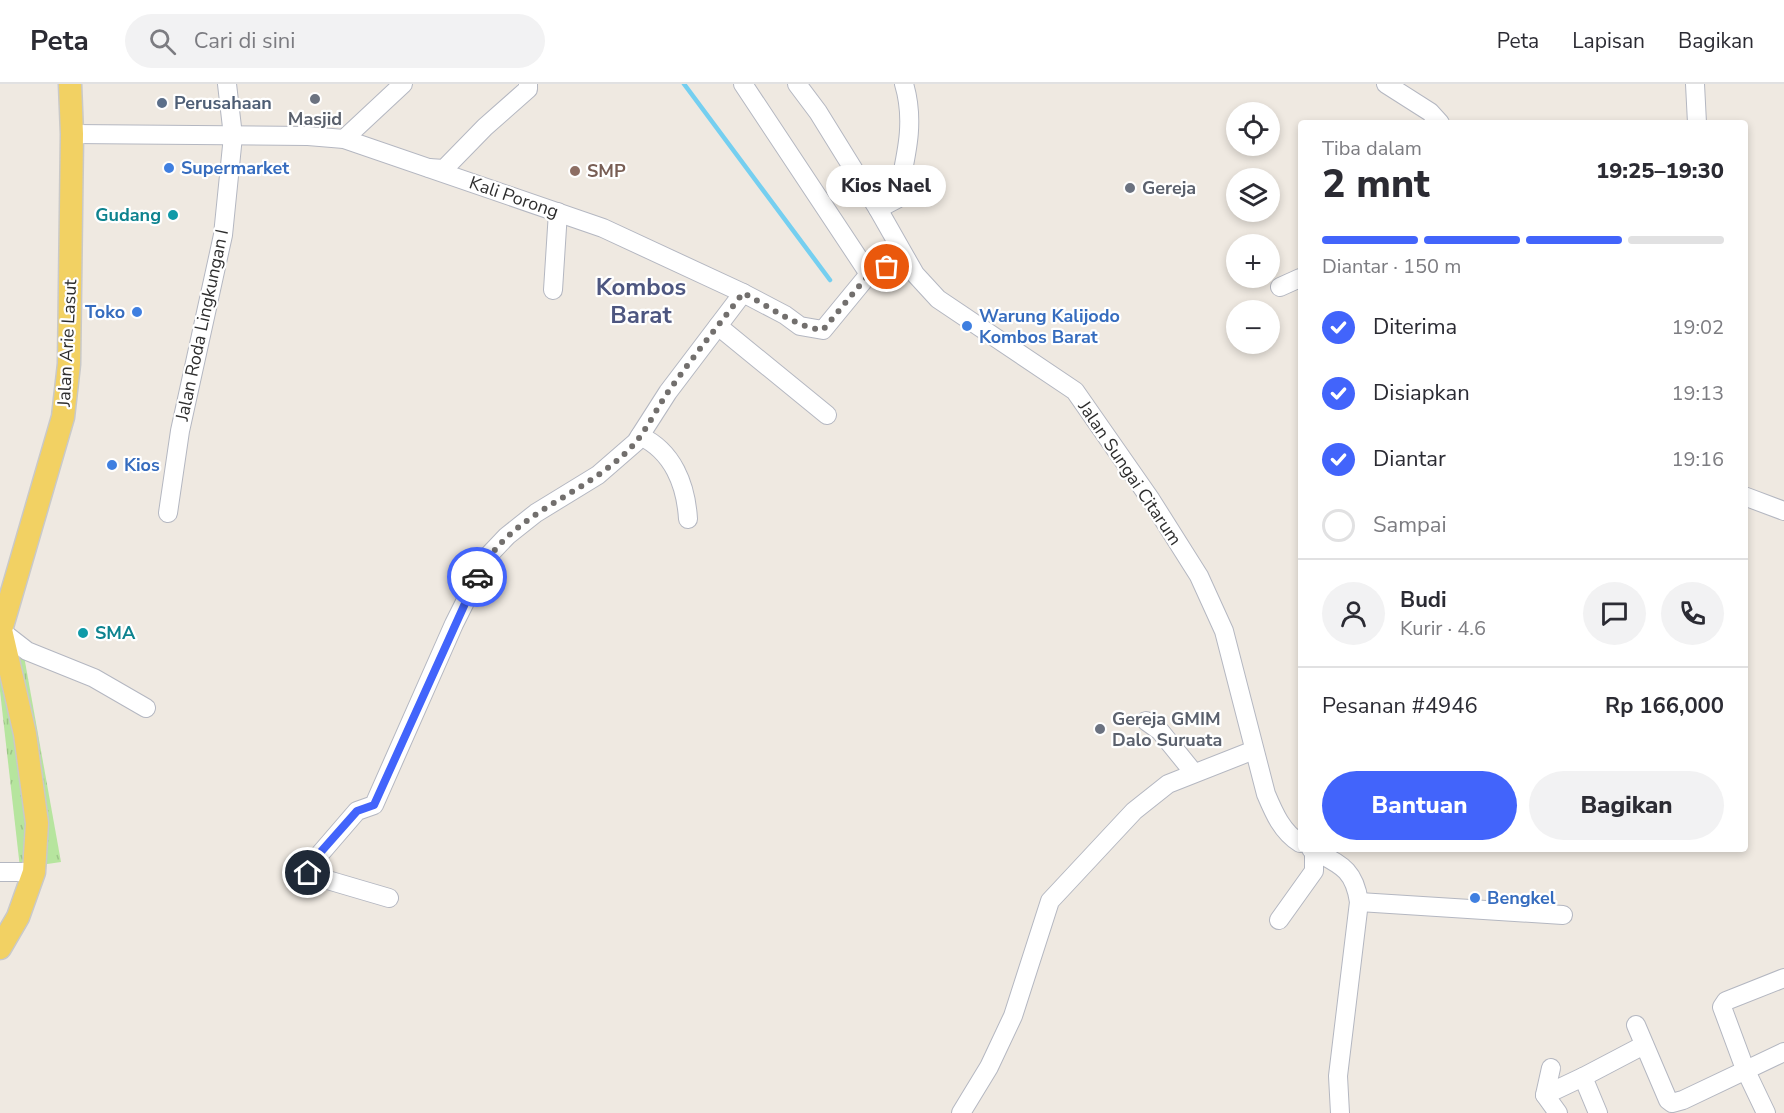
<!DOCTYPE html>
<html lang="id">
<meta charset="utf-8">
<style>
:root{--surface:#fff;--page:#f2f2f3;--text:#2b2b33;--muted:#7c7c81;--line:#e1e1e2;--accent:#4264fb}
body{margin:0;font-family:"Nunito Sans",sans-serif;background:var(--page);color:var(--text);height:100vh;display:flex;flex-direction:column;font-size:22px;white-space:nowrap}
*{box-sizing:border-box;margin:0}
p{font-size:20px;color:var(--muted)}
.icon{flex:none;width:33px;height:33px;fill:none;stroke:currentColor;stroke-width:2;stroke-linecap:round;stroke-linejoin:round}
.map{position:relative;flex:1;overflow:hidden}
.details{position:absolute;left:1298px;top:36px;width:450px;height:732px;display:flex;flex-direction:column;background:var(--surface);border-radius:6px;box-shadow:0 3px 9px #0003}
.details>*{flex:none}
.fabs{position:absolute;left:1226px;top:18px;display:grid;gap:12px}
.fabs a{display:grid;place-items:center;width:54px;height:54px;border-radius:50%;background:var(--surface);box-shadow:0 3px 9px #0003;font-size:30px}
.pin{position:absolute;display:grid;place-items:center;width:51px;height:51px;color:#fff;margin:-26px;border:3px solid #fff;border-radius:50%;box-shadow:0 2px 6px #0007}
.courier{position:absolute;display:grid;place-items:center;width:60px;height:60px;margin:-30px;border:4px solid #4264fb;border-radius:50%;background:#fff;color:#222;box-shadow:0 2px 8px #0007}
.bubble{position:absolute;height:42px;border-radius:21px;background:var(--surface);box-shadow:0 3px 9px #0003;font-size:20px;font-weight:800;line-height:42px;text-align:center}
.head em{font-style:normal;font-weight:800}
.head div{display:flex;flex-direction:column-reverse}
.head{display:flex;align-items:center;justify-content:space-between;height:102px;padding:0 24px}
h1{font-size:39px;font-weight:800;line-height:45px}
.bar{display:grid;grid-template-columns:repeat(4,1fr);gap:9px 6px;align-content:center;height:72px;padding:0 24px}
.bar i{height:8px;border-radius:4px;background:var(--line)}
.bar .current{background:var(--accent)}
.bar p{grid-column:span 4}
.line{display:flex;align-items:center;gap:15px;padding:0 24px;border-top:2px solid var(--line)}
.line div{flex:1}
.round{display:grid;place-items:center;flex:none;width:63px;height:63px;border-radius:32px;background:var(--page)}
ol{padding:0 24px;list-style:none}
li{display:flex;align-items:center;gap:18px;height:66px}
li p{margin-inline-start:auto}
li .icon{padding:6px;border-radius:50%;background:var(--accent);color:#fff;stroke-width:4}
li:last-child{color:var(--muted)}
li i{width:33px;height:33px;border:3px solid var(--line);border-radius:50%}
.primary-button{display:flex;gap:12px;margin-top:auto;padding:12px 24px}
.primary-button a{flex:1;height:69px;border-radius:36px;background:var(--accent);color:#fff;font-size:24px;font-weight:800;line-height:69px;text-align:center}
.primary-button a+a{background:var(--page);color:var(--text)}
header{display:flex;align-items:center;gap:36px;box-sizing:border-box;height:84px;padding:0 30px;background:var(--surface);border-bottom:2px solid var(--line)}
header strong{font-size:28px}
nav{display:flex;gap:33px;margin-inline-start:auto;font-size:21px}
.search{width:420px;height:54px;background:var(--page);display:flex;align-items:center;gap:15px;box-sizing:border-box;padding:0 21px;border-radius:33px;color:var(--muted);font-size:22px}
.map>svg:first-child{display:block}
.grass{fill:url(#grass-tufts)}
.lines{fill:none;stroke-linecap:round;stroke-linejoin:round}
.stream{stroke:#75cff0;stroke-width:4.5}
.minor-casing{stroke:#b4b7c1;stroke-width:20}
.major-casing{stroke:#c9c9c9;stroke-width:25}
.minor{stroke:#fff;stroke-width:18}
.major{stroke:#f2d163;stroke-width:22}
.done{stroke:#726f6d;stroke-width:6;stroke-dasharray:0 10.8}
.route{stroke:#4264fb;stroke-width:8}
.worship-dot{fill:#6b7280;stroke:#fff;stroke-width:2}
.service-dot{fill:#5c6f8a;stroke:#fff;stroke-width:2}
.shop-dot{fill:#3f7fe0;stroke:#fff;stroke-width:2}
.education-dot{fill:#8d6e63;stroke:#fff;stroke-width:2}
.culture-dot{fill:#0f9aa8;stroke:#fff;stroke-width:2}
.labels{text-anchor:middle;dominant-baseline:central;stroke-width:4.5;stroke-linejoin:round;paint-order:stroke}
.service-label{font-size:18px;font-weight:bold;fill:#4e5e75;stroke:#fff;text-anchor:start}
.worship-label{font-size:18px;font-weight:bold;fill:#5b616d;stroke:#fff;text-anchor:start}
.shop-label{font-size:18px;font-weight:bold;fill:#366cbe;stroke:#fff;text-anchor:start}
.education-label{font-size:18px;font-weight:bold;fill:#785e54;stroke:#fff;text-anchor:start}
.street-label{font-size:18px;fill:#2e2e2e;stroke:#fff}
.culture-label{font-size:18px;font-weight:bold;fill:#0d838f;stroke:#fff;text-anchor:end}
.district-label{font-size:24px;font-weight:bold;fill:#4d5680;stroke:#fff}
</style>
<header>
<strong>Peta</strong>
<div class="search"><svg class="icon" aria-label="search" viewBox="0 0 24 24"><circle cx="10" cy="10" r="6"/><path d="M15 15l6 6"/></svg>Cari di sini</div>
<nav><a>Peta</a><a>Lapisan</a><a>Bagikan</a></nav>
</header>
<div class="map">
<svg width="1784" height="1029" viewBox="0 0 1784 1029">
<defs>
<pattern id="grass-tufts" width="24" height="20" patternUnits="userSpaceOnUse" patternTransform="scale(1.5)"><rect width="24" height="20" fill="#b6e59e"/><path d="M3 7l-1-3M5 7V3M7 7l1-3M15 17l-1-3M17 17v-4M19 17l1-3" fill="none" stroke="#9dc588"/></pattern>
</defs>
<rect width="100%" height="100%" fill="#efe9e1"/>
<polygon class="grass" points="0,561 24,572 61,778 20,784 0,607"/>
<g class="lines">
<polyline class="stream" points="684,0 830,196"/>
<defs>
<g id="minor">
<polyline points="743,0 869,190"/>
<path d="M 797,0 L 818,28 L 878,125 L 915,190 L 938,215 L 1075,307 L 1151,416 L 1199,492 L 1224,547 L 1266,710 C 1274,729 1282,748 1300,759"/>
<polyline points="1386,0 1430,28 1440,39"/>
<polyline points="1695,0 1697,39"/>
<polyline points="72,50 308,52 344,55 603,144 743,209 785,231 800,242 823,246 869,190 906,175"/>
<polyline points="344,55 403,0"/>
<polyline points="429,84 444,85 485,43 528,5 528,0"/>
<path d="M 878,125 L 897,115 C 905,75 916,40 904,0"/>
<polyline points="1280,203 1300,194"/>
<polyline points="553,206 558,128"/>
<polyline points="718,242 827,331"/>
<path d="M 640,352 C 673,367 686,401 688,435"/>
<polyline points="1744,412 1784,427"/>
<polyline points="168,429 180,347 223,151 233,52 227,0"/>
<polyline points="0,546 27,567 94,594 146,624"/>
<polyline points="1146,637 1160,647 1194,689"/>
<path d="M 1311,765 C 1338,780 1354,783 1359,818 L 1338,992 L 1340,1029"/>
<polyline points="0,788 34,788"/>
<polyline points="389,814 314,792 307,785 357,727 374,721 454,540 488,472 507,452 536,429 598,391 636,358 668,308 743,209"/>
<polyline points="1359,818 1563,831"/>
<polyline points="1279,836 1314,787 1314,767"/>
<polyline points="1636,941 1668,1016 1672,1019 1683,1016 1784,968"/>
<polyline points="1545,1011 1551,984"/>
<polyline points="961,1029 989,983 1013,932 1050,817 1134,727 1168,700 1254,666"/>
<polyline points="1558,1029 1545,1011 1583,993"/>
<polyline points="1598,1029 1583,993 1644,961"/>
<polyline points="1766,1029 1745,985 1722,923 1726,917 1784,894"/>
</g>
<polyline id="major" points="0,864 18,833 34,788 37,739 25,650 1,546 63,333 69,280 72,50 70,0"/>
</defs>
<use href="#minor" class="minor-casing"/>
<use href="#major" class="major-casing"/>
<use href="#minor" class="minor"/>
<use href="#major" class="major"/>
</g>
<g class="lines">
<path class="done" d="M 477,493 C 511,425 588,413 636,358 C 648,343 657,324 668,308 C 692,274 718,242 743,209 C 769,222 795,243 823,246 L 869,190 L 887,183"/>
<polyline class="route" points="308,789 307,785 311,779 357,727 374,721 477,493"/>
</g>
<g class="worship-dot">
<circle cx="315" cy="15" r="6"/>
<circle cx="1130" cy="104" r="6"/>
<circle cx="1100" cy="645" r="6"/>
</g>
<circle class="service-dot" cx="162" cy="19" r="6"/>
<g class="shop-dot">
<circle cx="169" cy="84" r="6"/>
<circle cx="137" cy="228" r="6"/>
<circle cx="967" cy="242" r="6"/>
<circle cx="112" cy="381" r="6"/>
<circle cx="1475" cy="814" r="6"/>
</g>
<circle class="education-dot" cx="575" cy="87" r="6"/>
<g class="culture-dot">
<circle cx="173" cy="131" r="6"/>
<circle cx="83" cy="549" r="6"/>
</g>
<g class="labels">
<g class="service-label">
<text x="174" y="19">Perusahaan</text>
</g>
<g class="worship-label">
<text x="315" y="35" text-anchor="middle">Masjid</text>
<text x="1142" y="104">Gereja</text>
<text x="1112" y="635">Gereja GMIM<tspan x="1112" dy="21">Dalo Suruata</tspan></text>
</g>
<g class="shop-label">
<text x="181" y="84">Supermarket</text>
<text x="125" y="228" text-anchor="end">Toko</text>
<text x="979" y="232">Warung Kalijodo<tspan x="979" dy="21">Kombos Barat</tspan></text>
<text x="124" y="381">Kios</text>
<text x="1487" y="814">Bengkel</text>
</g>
<g class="education-label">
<text x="587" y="87">SMP</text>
</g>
<g class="street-label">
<text transform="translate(514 113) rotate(19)">Kali Porong</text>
<text transform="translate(202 241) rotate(-78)">Jalan Roda Lingkungan I</text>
<text transform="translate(67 259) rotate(-87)">Jalan Arie Lasut</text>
<text transform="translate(1130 389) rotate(56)">Jalan Sungai Citarum</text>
</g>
<g class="culture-label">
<text x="161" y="131">Gudang</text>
<text x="95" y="549" text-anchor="start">SMA</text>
</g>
<g class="district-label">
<text x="641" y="203">Kombos<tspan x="641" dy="28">Barat</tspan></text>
</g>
</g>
</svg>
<div class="fabs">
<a><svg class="icon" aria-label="locate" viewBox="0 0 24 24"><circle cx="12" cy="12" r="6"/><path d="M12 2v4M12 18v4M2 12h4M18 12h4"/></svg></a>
<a><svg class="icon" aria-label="layers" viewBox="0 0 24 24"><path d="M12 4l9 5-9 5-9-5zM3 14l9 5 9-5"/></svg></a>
<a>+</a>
<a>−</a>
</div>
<div class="pin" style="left:887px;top:183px;background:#ea580c"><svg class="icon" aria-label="bag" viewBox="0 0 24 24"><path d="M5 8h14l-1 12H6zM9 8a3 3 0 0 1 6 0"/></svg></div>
<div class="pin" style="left:308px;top:789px;background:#1f2937"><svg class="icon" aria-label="home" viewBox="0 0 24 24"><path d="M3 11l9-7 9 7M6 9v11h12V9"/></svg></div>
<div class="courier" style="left:477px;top:493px"><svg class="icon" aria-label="car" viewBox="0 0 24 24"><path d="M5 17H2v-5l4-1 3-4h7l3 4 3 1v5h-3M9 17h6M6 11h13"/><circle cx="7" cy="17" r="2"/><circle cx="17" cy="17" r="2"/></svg></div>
<div class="bubble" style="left:826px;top:81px;width:120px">Kios Nael</div>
<section class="details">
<div class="head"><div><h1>2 mnt</h1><p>Tiba dalam</p></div><em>19:25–19:30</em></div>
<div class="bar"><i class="current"></i><i class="current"></i><i class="current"></i><i></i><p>Diantar · 150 m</p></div>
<ol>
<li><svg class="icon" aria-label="check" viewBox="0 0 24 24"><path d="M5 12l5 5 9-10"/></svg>Diterima<p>19:02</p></li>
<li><svg class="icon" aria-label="check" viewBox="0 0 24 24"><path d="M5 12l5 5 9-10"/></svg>Disiapkan<p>19:13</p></li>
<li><svg class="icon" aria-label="check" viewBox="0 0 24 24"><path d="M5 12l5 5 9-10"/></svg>Diantar<p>19:16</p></li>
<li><i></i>Sampai</li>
</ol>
<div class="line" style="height:108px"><a class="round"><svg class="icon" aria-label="person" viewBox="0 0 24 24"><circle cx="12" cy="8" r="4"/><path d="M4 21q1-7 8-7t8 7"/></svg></a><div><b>Budi</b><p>Kurir · 4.6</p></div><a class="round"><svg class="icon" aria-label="chat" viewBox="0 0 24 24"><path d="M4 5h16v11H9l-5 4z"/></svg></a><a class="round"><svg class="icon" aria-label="phone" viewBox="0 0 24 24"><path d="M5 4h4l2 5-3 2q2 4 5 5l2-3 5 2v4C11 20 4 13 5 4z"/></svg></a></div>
<div class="line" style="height:78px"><div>Pesanan #4946</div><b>Rp 166,000</b></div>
<div class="primary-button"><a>Bantuan</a><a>Bagikan</a></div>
</section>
</div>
